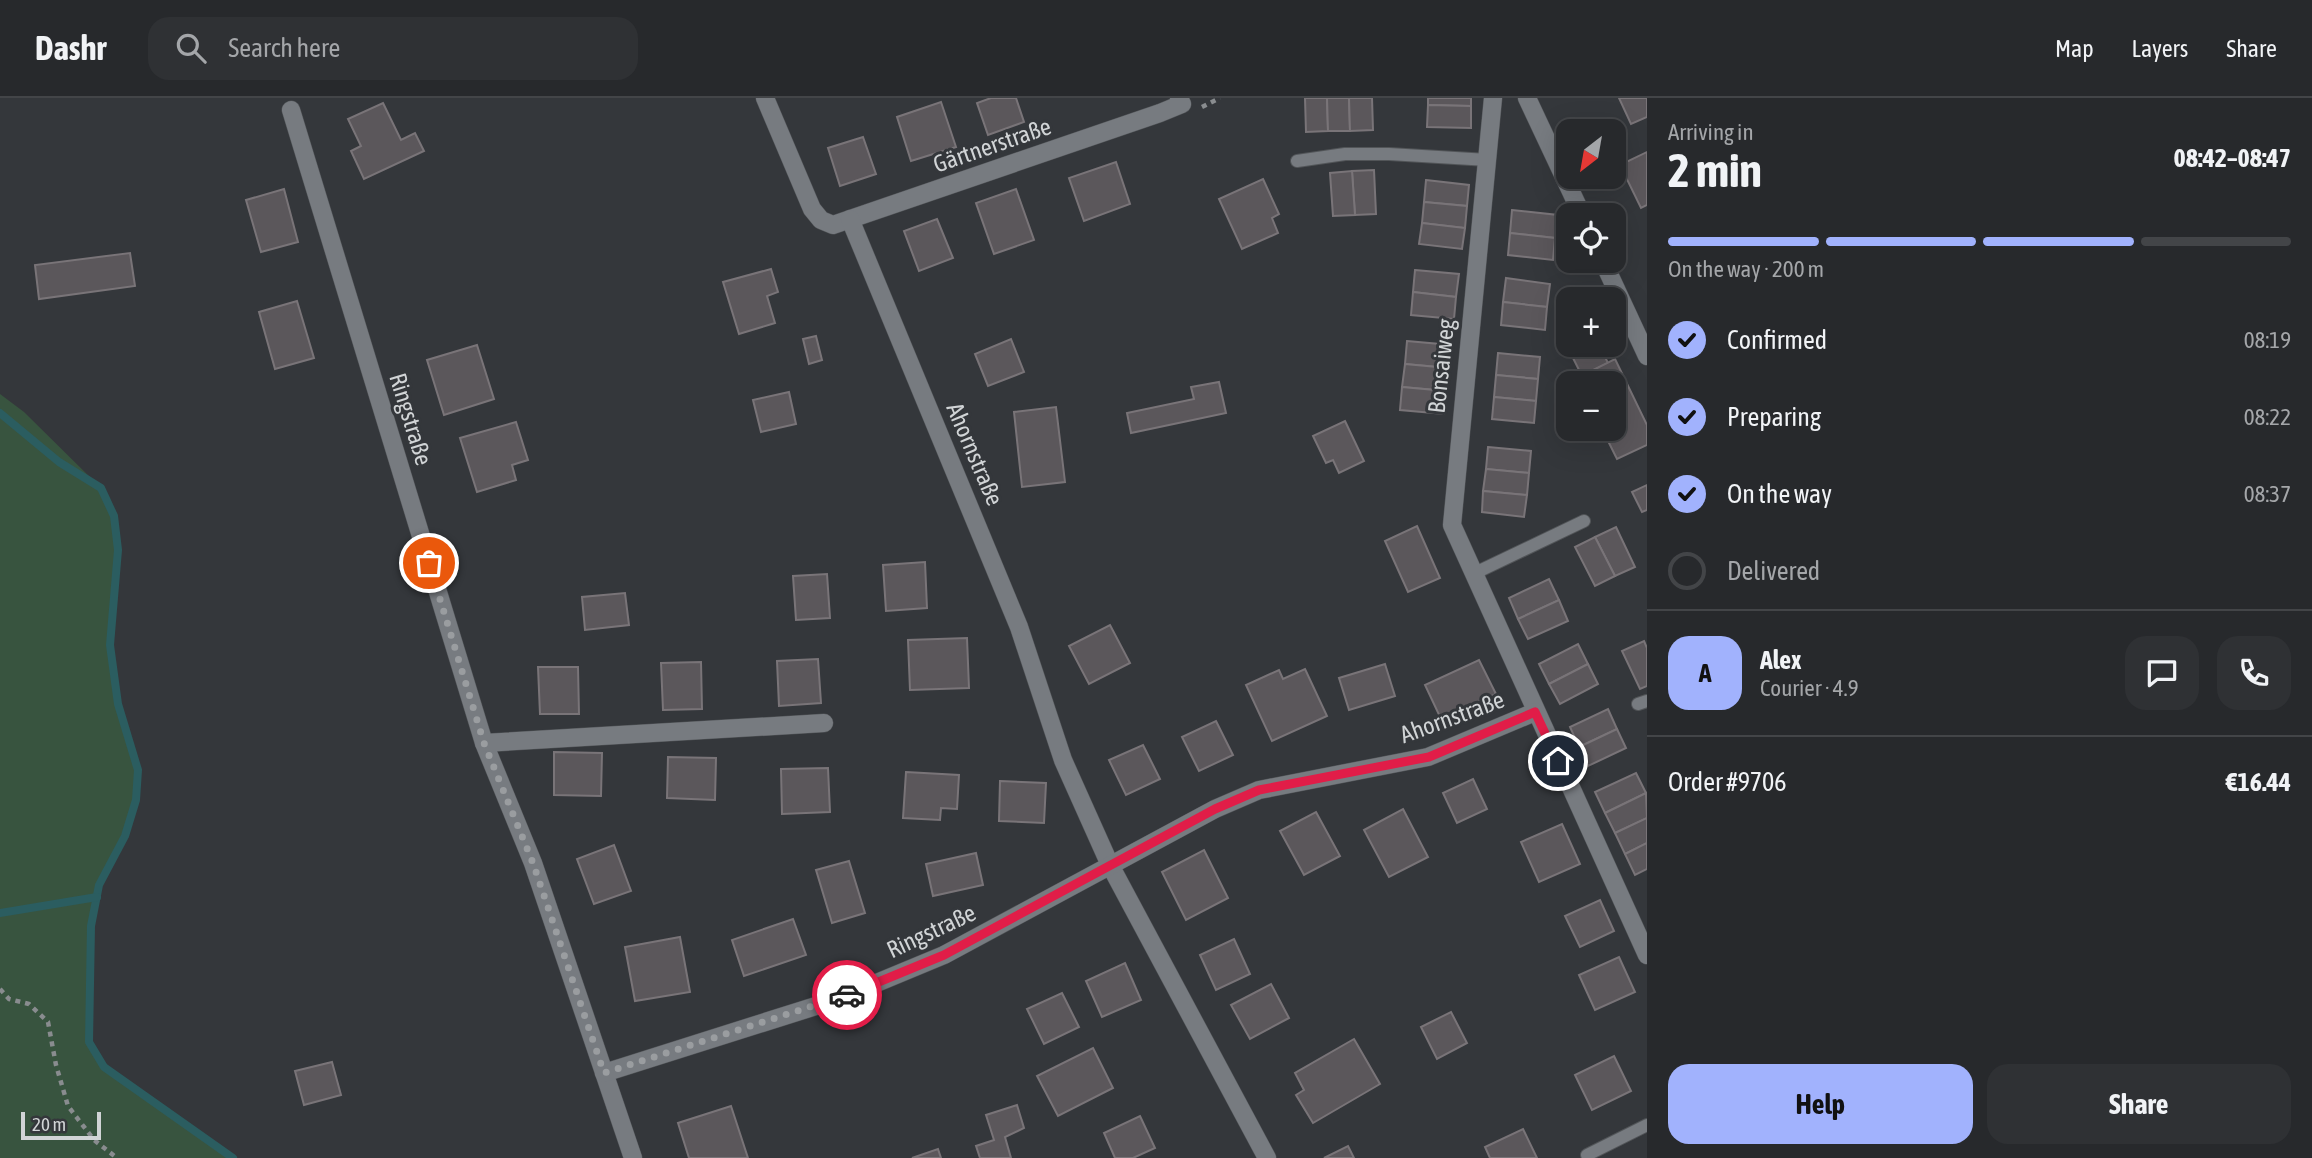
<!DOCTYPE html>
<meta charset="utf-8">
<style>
:root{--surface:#27292c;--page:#2f3134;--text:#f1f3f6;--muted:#a4a6a9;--line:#434548;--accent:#a1b2fd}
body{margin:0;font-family:"Asap Condensed",sans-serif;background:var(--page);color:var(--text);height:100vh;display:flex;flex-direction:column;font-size:26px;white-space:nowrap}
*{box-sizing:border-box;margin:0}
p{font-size:23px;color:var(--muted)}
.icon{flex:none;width:38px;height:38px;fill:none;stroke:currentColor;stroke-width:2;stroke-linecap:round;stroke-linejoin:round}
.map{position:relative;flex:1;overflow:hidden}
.drawer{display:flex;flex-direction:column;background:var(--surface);width:665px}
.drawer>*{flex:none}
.needle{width:46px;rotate:211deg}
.buttons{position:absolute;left:1556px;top:21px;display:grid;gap:14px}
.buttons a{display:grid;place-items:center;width:70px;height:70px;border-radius:14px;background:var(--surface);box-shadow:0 7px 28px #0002,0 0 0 2px var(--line);font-size:35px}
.scale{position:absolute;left:21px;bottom:18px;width:80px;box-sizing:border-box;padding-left:7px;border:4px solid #d1d4d6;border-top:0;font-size:19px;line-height:24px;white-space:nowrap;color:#d1d4d6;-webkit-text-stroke:5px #34373b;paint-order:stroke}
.pin{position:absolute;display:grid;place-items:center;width:60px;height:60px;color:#fff;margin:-30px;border:4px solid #fff;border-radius:50%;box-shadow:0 2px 7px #0007}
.courier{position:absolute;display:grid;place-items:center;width:70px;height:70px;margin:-35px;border:5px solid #e11d48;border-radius:50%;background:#fff;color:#222;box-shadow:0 2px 9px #0007}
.overview em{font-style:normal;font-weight:700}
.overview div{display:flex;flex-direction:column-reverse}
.overview{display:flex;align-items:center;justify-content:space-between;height:119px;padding:0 21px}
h1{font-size:46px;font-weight:700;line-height:52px}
.bar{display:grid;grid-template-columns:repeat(4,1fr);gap:10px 7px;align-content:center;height:84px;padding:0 21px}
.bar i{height:9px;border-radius:5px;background:var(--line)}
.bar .on{background:var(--accent)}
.bar p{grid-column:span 4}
.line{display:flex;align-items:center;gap:18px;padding:0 21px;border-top:2px solid var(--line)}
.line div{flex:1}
.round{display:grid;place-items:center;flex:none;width:74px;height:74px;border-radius:21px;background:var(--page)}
ol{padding:0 21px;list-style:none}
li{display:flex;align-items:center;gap:21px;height:77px}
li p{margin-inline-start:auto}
li .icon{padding:7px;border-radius:50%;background:var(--accent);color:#111;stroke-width:4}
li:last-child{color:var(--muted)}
li i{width:38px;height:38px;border:4px solid var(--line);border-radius:50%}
.primary-button{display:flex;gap:14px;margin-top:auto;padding:14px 21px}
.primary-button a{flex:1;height:80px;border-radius:21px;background:var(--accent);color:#111;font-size:28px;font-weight:700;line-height:80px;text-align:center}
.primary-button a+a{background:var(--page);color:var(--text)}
header{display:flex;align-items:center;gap:42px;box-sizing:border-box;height:98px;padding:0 35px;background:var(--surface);border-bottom:2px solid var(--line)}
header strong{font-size:33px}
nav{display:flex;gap:38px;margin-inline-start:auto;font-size:24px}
.search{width:490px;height:63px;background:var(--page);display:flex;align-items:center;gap:18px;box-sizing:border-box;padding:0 24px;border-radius:21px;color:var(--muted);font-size:26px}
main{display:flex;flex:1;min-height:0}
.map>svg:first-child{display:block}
.green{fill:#38543f}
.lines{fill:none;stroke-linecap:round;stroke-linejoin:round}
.stream{stroke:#2b5d60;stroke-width:8}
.building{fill:#5b575b;stroke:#797478;stroke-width:2}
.lane-casing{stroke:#525558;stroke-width:14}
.street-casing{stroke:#525558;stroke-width:19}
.path{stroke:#898c8f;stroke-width:4.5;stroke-dasharray:5 5;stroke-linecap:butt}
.lane{stroke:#777b80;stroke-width:12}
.street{stroke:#777b80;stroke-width:18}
.done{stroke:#9a9da0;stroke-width:7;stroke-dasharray:0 12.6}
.route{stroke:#e11d48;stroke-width:9}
.labels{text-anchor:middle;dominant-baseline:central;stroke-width:6;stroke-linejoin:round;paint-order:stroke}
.street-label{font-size:24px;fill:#d1d4d6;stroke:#34373b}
</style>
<header>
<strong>Dashr</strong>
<div class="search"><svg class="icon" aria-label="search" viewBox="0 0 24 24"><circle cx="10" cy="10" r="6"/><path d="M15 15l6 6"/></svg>Search here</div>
<nav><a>Map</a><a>Layers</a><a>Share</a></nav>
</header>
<main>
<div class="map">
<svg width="1647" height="1060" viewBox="0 0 1647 1060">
<rect width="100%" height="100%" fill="#34373b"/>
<polygon class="green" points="0,296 24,314 101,390 114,418 118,452 110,547 118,606 138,672 136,702 125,738 99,787 91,828 89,944 104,969 233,1060 0,1060"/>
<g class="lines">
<g class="stream">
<polyline points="0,315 59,364 101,390 114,418 118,452 110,547 118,606 138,672 136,702 125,738 99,787 91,828 89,944 104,969 233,1060"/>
<polyline points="0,815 97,799"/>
</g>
</g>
<g class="building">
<polygon points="991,0 1016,0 1024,24 988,37 977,5"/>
<polygon points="1305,0 1327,0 1328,33 1306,34"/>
<polygon points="1327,0 1349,0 1350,33 1328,33"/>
<polygon points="1349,0 1372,0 1373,32 1350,33"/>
<polygon points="1428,0 1471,0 1471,8 1428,7"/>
<polygon points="1619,0 1647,0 1647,19 1631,26"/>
<polygon points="941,4 956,49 911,63 897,19"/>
<polygon points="383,5 401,42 415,35 424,53 364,81 351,53 361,48 348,21"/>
<polygon points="1428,7 1471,8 1471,30 1427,29"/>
<polygon points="863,39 876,76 840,88 828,50"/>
<polygon points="1647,54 1647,107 1641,110 1620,67"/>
<polygon points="1116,64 1130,106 1084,123 1069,80"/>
<polygon points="1374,72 1376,116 1355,117 1352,73"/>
<polygon points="1352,73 1355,117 1333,118 1330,75"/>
<polygon points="1263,81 1279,116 1272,120 1278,135 1242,151 1219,101"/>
<polygon points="1426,82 1469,87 1467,108 1424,104"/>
<polygon points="284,91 298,144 261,154 246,102"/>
<polygon points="1016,91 1034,142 994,156 976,105"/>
<polygon points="1424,104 1467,108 1465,130 1422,125"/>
<polygon points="1512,112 1558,117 1555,140 1510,135"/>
<polygon points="937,121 953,160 919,173 904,133"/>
<polygon points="1422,125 1465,130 1462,151 1419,146"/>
<polygon points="1510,135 1555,140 1553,162 1508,157"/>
<polygon points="130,155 135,188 39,201 35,167"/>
<polygon points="771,171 778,194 767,198 775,225 739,236 723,184"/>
<polygon points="1415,172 1459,176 1456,199 1413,194"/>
<polygon points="1506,180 1550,186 1547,209 1503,204"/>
<polygon points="1413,194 1456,199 1454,221 1411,217"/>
<polygon points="297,203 314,260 275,271 259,214"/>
<polygon points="1503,204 1547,209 1545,232 1501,227"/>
<polygon points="816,238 822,262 809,266 803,241"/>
<polygon points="1011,241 1024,274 988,288 975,256"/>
<polygon points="1407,243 1451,247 1448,270 1405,266"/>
<polygon points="477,247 494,301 444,317 427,262"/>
<polygon points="1570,247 1599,247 1608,265 1582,278 1567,248"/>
<polygon points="1498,255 1540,259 1538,281 1496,277"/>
<polygon points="1615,261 1647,327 1647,347 1617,361 1602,331 1614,331 1614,285 1579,285 1577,280"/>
<polygon points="1405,266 1448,270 1446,293 1402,289"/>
<polygon points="1496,277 1538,281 1536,303 1494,299"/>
<polygon points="1219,284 1226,315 1131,335 1127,315 1194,301 1191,289"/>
<polygon points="1402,289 1446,293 1444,316 1400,312"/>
<polygon points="789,294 796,326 761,334 753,302"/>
<polygon points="1494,299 1536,303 1534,325 1492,321"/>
<polygon points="1056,309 1065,384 1022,389 1014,314"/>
<polygon points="1345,323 1364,363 1339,375 1333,362 1326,365 1313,338"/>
<polygon points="516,324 528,362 512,367 516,382 477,394 460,340"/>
<polygon points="1488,349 1531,353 1529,375 1486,371"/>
<polygon points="1486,371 1529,375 1527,397 1483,393"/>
<polygon points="1647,387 1647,412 1642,414 1632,394"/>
<polygon points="1483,393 1527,397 1524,419 1482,414"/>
<polygon points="1417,428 1440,480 1408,494 1385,443"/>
<polygon points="1616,429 1635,469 1615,478 1595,439"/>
<polygon points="1595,439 1615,478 1595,488 1575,449"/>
<polygon points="925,464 927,510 886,513 883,467"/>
<polygon points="827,476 830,520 796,522 793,478"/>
<polygon points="1549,481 1559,502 1518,521 1509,500"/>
<polygon points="625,495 629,527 585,532 582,499"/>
<polygon points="1559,502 1568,523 1528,541 1518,521"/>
<polygon points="1110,527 1130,565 1089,586 1069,548"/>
<polygon points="967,540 969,590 910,592 908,542"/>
<polygon points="1644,543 1647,550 1647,588 1640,591 1622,553"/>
<polygon points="1578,546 1588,566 1549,586 1539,566"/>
<polygon points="818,561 821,605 779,608 777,563"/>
<polygon points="1479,562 1496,596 1441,621 1425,587"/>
<polygon points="701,564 702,611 663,612 661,565"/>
<polygon points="1385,566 1395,598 1349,612 1339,580"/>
<polygon points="1588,566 1598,586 1560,606 1549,586"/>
<polygon points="538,569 578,569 579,616 540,616"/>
<polygon points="1305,571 1327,618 1272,643 1246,587 1279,572 1283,581"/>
<polygon points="1608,611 1617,631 1579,649 1570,629"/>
<polygon points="1216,623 1233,657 1199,673 1182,639"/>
<polygon points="1617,631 1626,650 1588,668 1579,649"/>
<polygon points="1143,647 1160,681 1126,697 1109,662"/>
<polygon points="554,654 602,655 601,698 554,697"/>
<polygon points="668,659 716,660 715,702 667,700"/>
<polygon points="828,670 830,714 782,716 781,671"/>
<polygon points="906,674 959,677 957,711 941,710 940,722 903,720"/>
<polygon points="1636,675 1646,695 1605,715 1595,694"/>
<polygon points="1473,681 1487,711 1457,725 1443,695"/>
<polygon points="1000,683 1046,685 1044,725 999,723"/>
<polygon points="1646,695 1647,720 1615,735 1605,715"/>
<polygon points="1403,711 1428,759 1389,779 1364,732"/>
<polygon points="1316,714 1340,758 1304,777 1280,733"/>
<polygon points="1647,720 1647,745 1625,756 1615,735"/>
<polygon points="1562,726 1580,766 1539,784 1521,744"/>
<polygon points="1647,745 1647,771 1635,777 1625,756"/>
<polygon points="614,747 631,793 594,806 577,761"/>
<polygon points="1204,752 1228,800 1186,822 1162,774"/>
<polygon points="976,755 983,787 933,798 926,766"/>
<polygon points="849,763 865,815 832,825 816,772"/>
<polygon points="1600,802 1614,833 1580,849 1565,818"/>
<polygon points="793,821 806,857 744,878 732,842"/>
<polygon points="680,839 690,894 635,903 625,849"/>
<polygon points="1234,841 1250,876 1216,892 1200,857"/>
<polygon points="1619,859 1635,894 1595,912 1579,877"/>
<polygon points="1125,865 1141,902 1102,919 1086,883"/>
<polygon points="1271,886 1289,920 1250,941 1231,907"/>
<polygon points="1062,895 1079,929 1044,946 1027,911"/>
<polygon points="1451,914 1467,945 1437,961 1421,929"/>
<polygon points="1354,941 1380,986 1313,1025 1296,997 1304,992 1295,975"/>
<polygon points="1093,950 1113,990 1058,1018 1037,978"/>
<polygon points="1614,958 1631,993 1592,1012 1575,977"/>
<polygon points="332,964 341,997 304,1007 295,973"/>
<polygon points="1017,1007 1024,1030 1005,1039 1011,1060 980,1060 976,1048 994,1042 986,1017"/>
<polygon points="731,1008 748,1060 689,1060 678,1025"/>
<polygon points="1140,1018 1155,1050 1133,1060 1115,1060 1104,1035"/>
<polygon points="1523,1031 1537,1060 1490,1060 1485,1049"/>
<polygon points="1348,1048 1354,1060 1324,1060"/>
<polygon points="938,1051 941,1060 912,1060"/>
</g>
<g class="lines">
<defs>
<g id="lane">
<polyline points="1297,63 1345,56 1389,56 1488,62"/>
<polyline points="1473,476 1584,423"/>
<polyline points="1638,606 1647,603"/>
<polyline points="1587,1057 1647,1027"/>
</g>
<g id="street">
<polyline points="765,0 812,111 821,122 833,127 1160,15 1182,6 1179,0"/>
<polyline points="1493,0 1452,427 1647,857"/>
<polyline points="1527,0 1582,117"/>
<polyline points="291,12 484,645 533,765 633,1060"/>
<polyline points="850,121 1019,529 1063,662 1110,767 1267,1060"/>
<polyline points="1603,163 1647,258"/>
<polyline points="484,645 824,625"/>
<polyline points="604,975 838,901 944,857 1215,711 1259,692 1428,659 1535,614"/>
</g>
</defs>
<use href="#lane" class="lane-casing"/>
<use href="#street" class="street-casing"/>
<g class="path">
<polyline points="1202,9 1220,0"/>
<polyline points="0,891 9,901 29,906 48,924 56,967 68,1008 94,1042 117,1060"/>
</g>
<use href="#lane" class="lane"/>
<use href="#street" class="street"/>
</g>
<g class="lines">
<polyline class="done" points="429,465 484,645 533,765 604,975 847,897"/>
<polyline class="route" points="847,897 944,857 1215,711 1259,692 1429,659 1535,614 1558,663"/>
</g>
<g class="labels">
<g class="street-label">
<text transform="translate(992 47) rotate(-19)">Gärtnerstraße</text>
<text transform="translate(1441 268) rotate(-84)">Bonsaiweg</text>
<text transform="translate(411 321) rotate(73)">Ringstraße</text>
<text transform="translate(975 356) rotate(67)">Ahornstraße</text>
<text transform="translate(1452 619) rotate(-20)">Ahornstraße</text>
<text transform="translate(931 833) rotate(-25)">Ringstraße</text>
</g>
</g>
</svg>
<div class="buttons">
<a><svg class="needle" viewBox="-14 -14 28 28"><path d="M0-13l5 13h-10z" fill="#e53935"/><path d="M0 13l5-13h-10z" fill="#a4a6a9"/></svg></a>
<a><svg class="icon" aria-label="locate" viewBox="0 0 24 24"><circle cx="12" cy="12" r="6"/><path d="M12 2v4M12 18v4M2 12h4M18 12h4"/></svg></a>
<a>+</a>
<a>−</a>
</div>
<div class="scale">20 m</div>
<div class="pin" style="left:429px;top:465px;background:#ea580c"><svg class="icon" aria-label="bag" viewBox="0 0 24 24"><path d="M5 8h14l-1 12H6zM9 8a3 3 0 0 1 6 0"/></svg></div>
<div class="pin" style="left:1558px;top:663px;background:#1f2937"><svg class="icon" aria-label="home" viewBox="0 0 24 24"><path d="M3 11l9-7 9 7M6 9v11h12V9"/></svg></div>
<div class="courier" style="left:847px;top:897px"><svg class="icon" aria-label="car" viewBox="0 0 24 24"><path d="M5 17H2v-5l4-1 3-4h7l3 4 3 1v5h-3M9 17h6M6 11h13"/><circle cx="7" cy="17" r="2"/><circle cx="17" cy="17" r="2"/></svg></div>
</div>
<section class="drawer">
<div class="overview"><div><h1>2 min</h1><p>Arriving in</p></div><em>08:42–08:47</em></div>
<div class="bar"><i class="on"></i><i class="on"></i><i class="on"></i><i></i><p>On the way · 200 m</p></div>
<ol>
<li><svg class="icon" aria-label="check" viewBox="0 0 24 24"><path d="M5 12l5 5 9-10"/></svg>Confirmed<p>08:19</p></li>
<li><svg class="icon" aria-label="check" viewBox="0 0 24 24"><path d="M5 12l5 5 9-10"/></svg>Preparing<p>08:22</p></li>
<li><svg class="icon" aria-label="check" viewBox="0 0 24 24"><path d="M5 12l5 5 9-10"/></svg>On the way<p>08:37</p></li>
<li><i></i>Delivered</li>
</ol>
<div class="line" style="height:126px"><b class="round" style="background:var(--accent);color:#111">A</b><div><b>Alex</b><p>Courier · 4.9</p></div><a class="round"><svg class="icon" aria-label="chat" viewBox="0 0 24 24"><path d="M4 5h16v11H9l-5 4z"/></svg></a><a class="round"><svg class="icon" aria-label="phone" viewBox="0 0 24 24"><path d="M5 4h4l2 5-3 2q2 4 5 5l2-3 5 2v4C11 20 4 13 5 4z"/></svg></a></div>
<div class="line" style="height:91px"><div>Order #9706</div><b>€16.44</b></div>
<div class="primary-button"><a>Help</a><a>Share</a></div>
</section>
</main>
